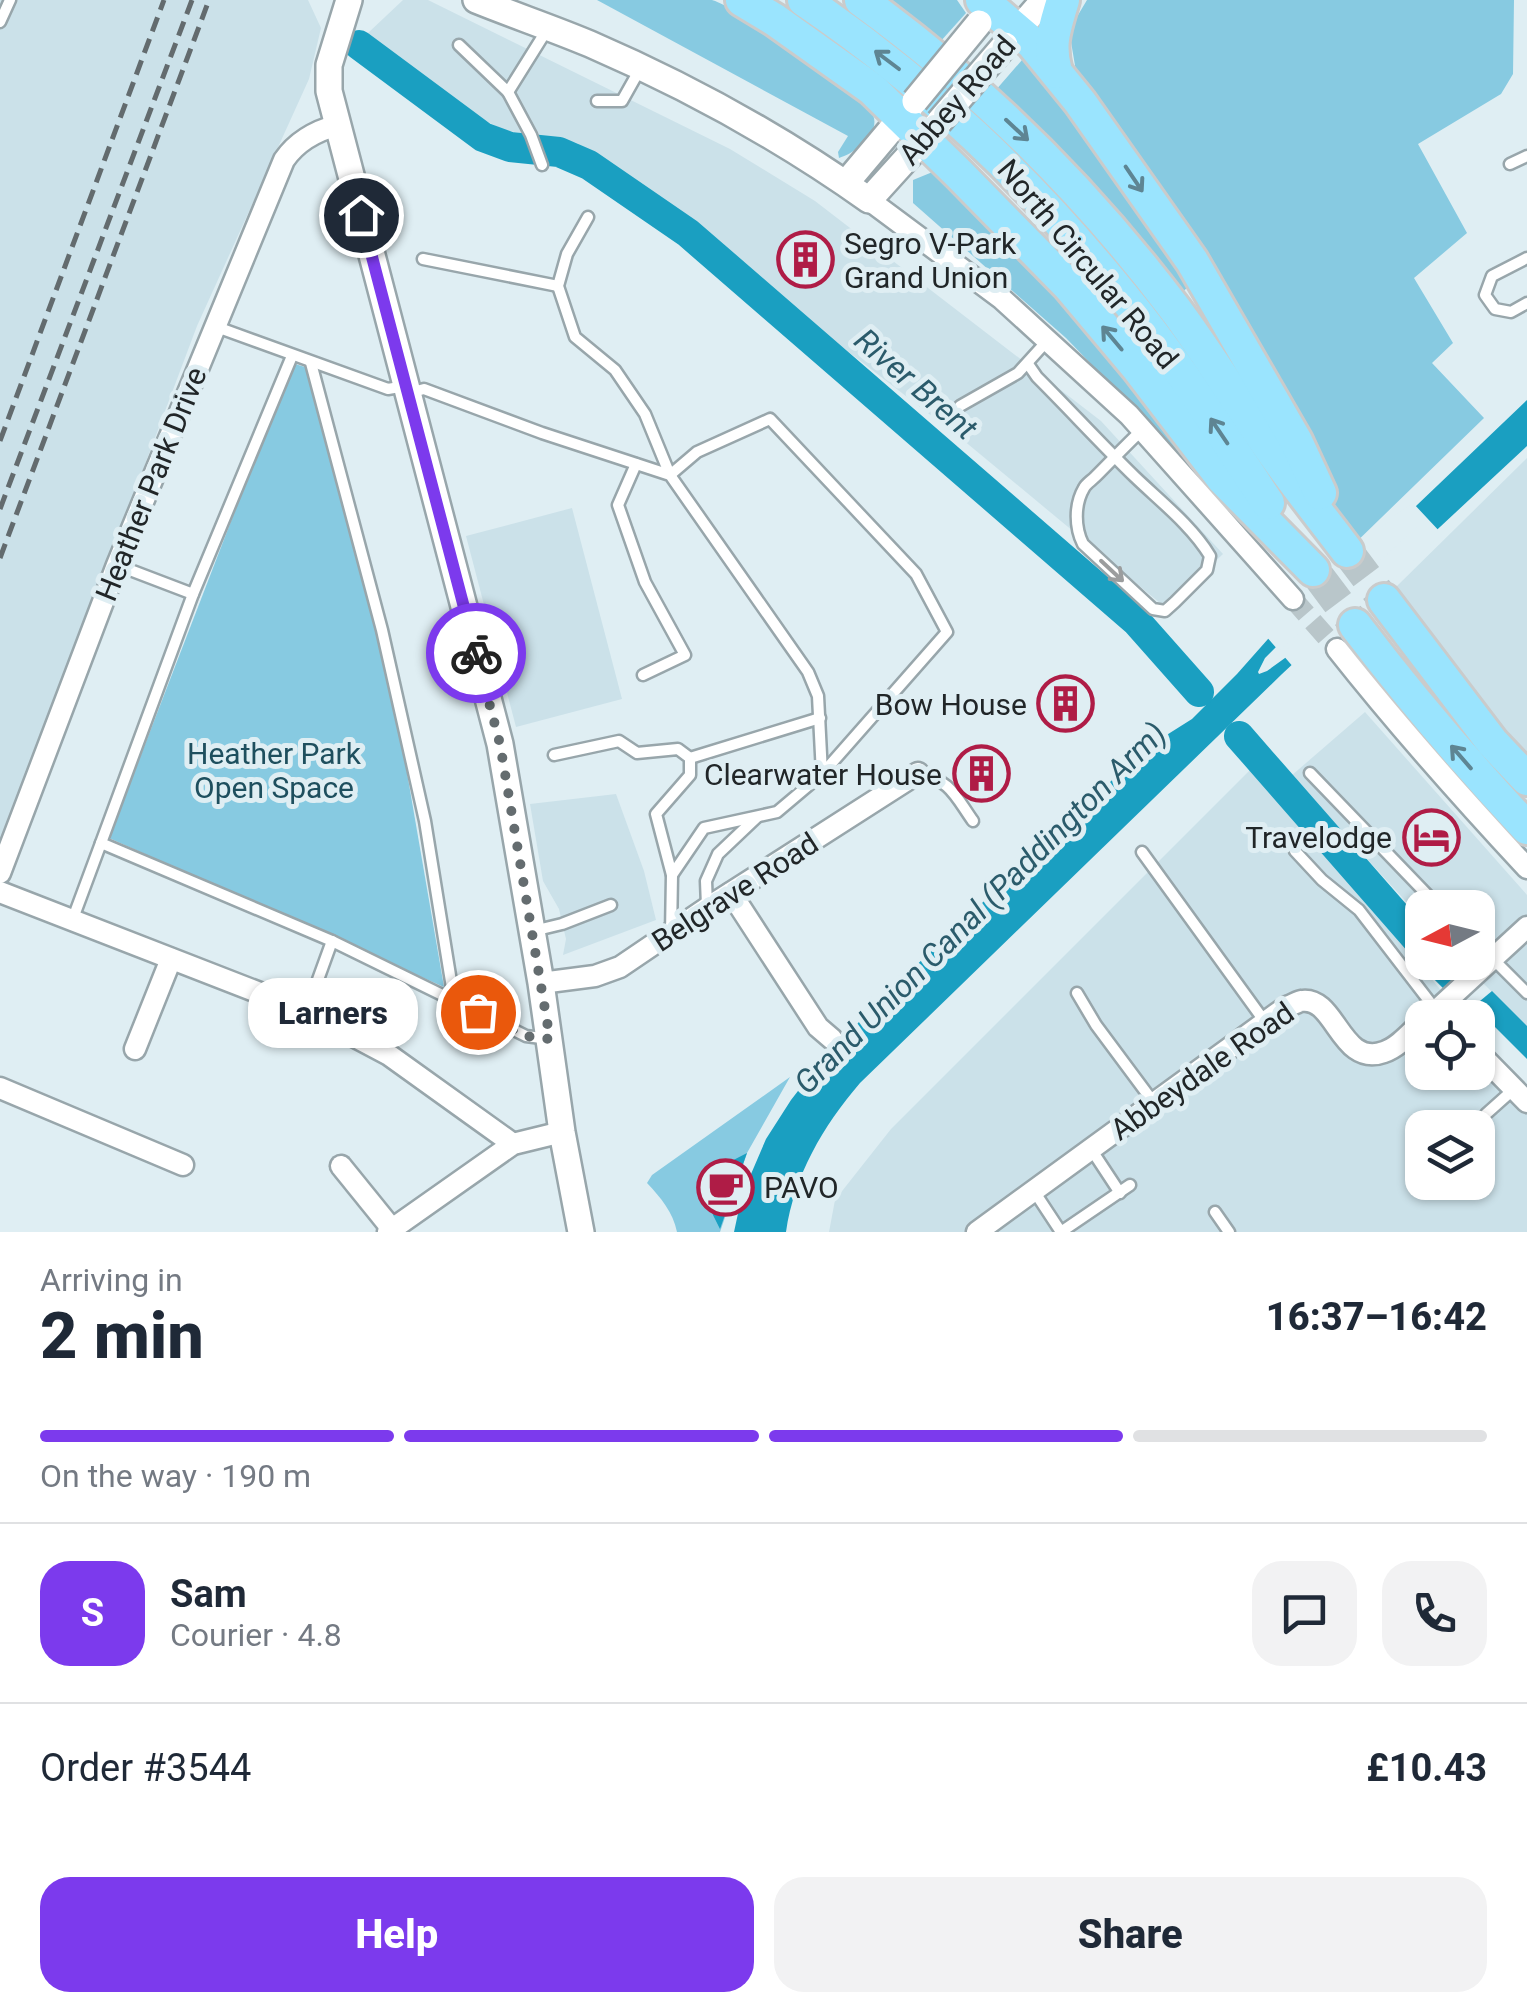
<!DOCTYPE html>
<meta charset="utf-8">
<style>
:root{--surface:#fff;--page:#f2f2f3;--text:#1f2937;--muted:#747a83;--line:#e0e1e3;--accent:#7c3aed}
body{margin:0;font-family:Roboto,sans-serif;background:var(--page);color:var(--text);height:100vh;display:flex;flex-direction:column;font-size:38px;white-space:nowrap}
*{box-sizing:border-box;margin:0}
p{font-size:32px;color:var(--muted)}
.icon{flex:none;width:55px;height:55px;fill:none;stroke:currentColor;stroke-width:2;stroke-linecap:round;stroke-linejoin:round}
.map{position:relative;height:1232px;overflow:hidden}
.details{display:flex;flex-direction:column;background:var(--surface);flex:1}
.details>*{flex:none}
.needle{width:65px;rotate:263deg}
.fabs{position:absolute;left:1405px;top:890px;display:grid;gap:20px}
.fabs a{display:grid;place-items:center;width:90px;height:90px;border-radius:20px;background:var(--surface);box-shadow:0 2px 8px #0004;font-size:50px}
.pin{position:absolute;display:grid;place-items:center;width:85px;height:85px;color:#fff;margin:-42px;border:5px solid #fff;border-radius:50%;box-shadow:0 2px 10px #0007}
.courier{position:absolute;display:grid;place-items:center;width:100px;height:100px;margin:-50px;border:8px solid #7c3aed;border-radius:50%;background:#fff;color:#222;box-shadow:0 2px 12px #0007}
.bubble{position:absolute;height:70px;border-radius:30px;background:var(--surface);box-shadow:0 2px 8px #0004;font-size:32px;font-weight:800;line-height:70px;text-align:center}
.summary em{font-style:normal;font-weight:800}
.summary div{display:flex;flex-direction:column-reverse}
.summary{display:flex;align-items:center;justify-content:space-between;height:170px;padding:0 40px}
h1{font-size:65px;font-weight:800;line-height:75px}
.bar{display:grid;grid-template-columns:repeat(4,1fr);gap:15px 10px;align-content:center;height:120px;padding:0 40px}
.bar i{height:12px;border-radius:8px;background:var(--line)}
.bar .on{background:var(--accent)}
.bar p{grid-column:span 4}
.line{display:flex;align-items:center;gap:25px;padding:0 40px;border-top:2px solid var(--line)}
.line div{flex:1}
.round{display:grid;place-items:center;flex:none;width:105px;height:105px;border-radius:30px;background:var(--page)}
.action{display:flex;gap:20px;margin-top:auto;padding:20px 40px}
.action a{flex:1;height:115px;border-radius:30px;background:var(--accent);color:#fff;font-size:40px;font-weight:800;line-height:115px;text-align:center}
.action a+a{background:var(--page);color:var(--text)}
.map>svg:first-child{display:block}
.built{fill:#cbe1e9;fill-rule:evenodd}
.green{fill:#87cae1}
.water{fill:#1a9fc1;fill-rule:evenodd}
.pier{fill:#dfeef3}
.lines{fill:none;stroke-linecap:round;stroke-linejoin:round}
.river{stroke:#1a9fc1;stroke-width:30}
.minor-tunnel{stroke:#b9c6ca;stroke-width:20;stroke-dasharray:20 10;stroke-linecap:butt}
.trunk-tunnel{stroke:#b9c6ca;stroke-width:32;stroke-dasharray:32 16;stroke-linecap:butt}
.service-casing{stroke:#98a6ab;stroke-width:15}
.minor-casing{stroke:#98a6ab;stroke-width:25}
.tertiary-casing{stroke:#98a6ab;stroke-width:30}
.trunk-casing{stroke:#cacbcb;stroke-width:38}
.service{stroke:#fff;stroke-width:10}
.minor{stroke:#fff;stroke-width:20}
.tertiary{stroke:#fff;stroke-width:25}
.trunk{stroke:#9ae4fe;stroke-width:32}
.rail{stroke:#636b6e;stroke-width:5;stroke-dasharray:15 8;stroke-linecap:butt}
.tertiary-bridge-casing{stroke:#98a6ab;stroke-width:30;stroke-linecap:butt}
.tertiary-bridge{stroke:#fff;stroke-width:25}
.oneway{stroke:#5e8593}
.oneway2{stroke:#9b9d9e}
.done{stroke:#646c6f;stroke-width:10;stroke-dasharray:0 18}
.route{stroke:#7c3aed;stroke-width:12}
.labels{text-anchor:middle;dominant-baseline:central;stroke-width:10;stroke-linejoin:round;paint-order:stroke}
.street-label{font-size:30px;fill:#212628;stroke:#dfeef3}
.poi-label{font-size:30px;fill:#212628;stroke:#dfeef3;text-anchor:end}
.park-label{font-size:30px;fill:#1e4f5e;stroke:#dfeef3}
.water-label{font-size:32px;font-style:italic;fill:#2b5b6b;stroke:#dfeef3}
</style>
<div class="map">
<svg width="1527" height="1232" viewBox="0 0 1527 1232">
<rect width="100%" height="100%" fill="#dfeef3"/>
<g class="built">
<polygon points="0,0 308,0 321,28 309,79 197,326 0,850"/>
<polygon points="403,0 428,0 730,149 815,201 1101,421 1223,554 1166,608 963,440 577,143 504,130 464,110 368,33"/>
<polygon points="1527,458 1527,757 1487,714 1396,587"/>
<polygon points="572,508 622,699 516,727 466,536"/>
<polygon points="1365,712 1527,895 1527,1027 1463,963 1478,962 1478,908 1422,908 1422,919 1291,776"/>
<path d="M 1255,765 L 1463,1017 L 1422,1018 L 1422,1072 L 1478,1072 L 1478,1036 L 1527,1097 L 1527,1232 L 829,1232 L 835,1200 L 891,1129 ZM 1422,1128 L 1478,1128 L 1478,1182 L 1422,1182 Z"/>
<polygon points="616,794 644,871 656,920 563,955 566,939 559,909 543,881 530,804"/>
</g>
<g class="green">
<path d="M 597,0 C 625,0 653,0 682,0 C 691,0 703,0 712,0 C 732,4 865,97 873,115 C 881,134 854,154 839,158 L 838,152 L 848,136 Z"/>
<polygon points="889,0 957,0 966,13 940,42"/>
<polygon points="1087,0 1514,0 1513,74 1501,94 1418,144 1467,233 1414,278 1453,343 1432,363 1484,418 1347,551 1081,101 1069,30"/>
<path d="M 1022,60 L 1042,73 L 1149,223 L 1187,288 L 1180,294 C 1148,252 1118,209 1082,171 C 1055,142 1026,116 995,91 Z"/>
<polygon points="935,171 1087,320 1209,486 1066,338 913,203 913,180"/>
<polygon points="292,363 308,368 381,652 406,767 444,987 109,838"/>
<path d="M 790,1077 L 747,1153 L 720,1232 L 677,1232 C 673,1212 661,1198 647,1183 L 652,1175 Z"/>
</g>
<g class="water">
<path d="M 1527,400 L 1527,446 L 1282,674 L 860,1083 C 823,1126 794,1176 786,1232 L 734,1232 L 742,1195 L 766,1139 L 791,1100 L 825,1056 L 907,974 L 1146,748 L 1192,719 L 1237,674 L 1268,639 L 1398,518 L 1416,506 ZM 1427,519 L 1285,658 L 1267,671 L 1259,674 L 1258,672 L 1265,658 L 1276,647 L 1411,523 Z"/>
<polygon points="1492,991 1527,1026 1527,1059 1474,1006"/>
<polygon points="747,1153 720,1229 713,1215 709,1201 716,1204 727,1169 718,1168"/>
</g>
<polygon class="pier" points="1413,503 1442,534 1295,669 1282,654 1419,525 1279,651 1265,635 1395,515"/>
<g class="lines">
<g class="river">
<polyline points="359,45 483,137 510,147 559,152 589,165 688,233 1137,622 1199,692"/>
<polyline points="1239,736 1422,945"/>
<polyline points="1438,962 1455,979"/>
</g>
<polyline class="minor-tunnel" points="1293,599 1337,649"/>
<g class="trunk-tunnel">
<polyline points="1347,551 1384,600"/>
<polyline points="1319,577 1355,625"/>
</g>
<defs>
<g id="service">
<polyline points="0,22 10,0"/>
<polyline points="459,45 508,92 548,28"/>
<polyline points="508,92 531,135 542,165"/>
<polyline points="597,101 622,101 640,69"/>
<polyline points="1510,164 1527,156"/>
<polyline points="588,217 567,254 558,286 575,337 615,370 645,414 670,475 697,452 770,419 916,574 947,632 822,774 777,812 704,828 672,875"/>
<polyline points="1527,258 1492,276 1485,295 1495,309 1511,312 1527,303"/>
<polyline points="423,259 558,286"/>
<polyline points="214,326 388,389 405,386"/>
<polyline points="292,356 193,594 101,843 332,941 526,1036 549,1039"/>
<polyline points="311,363 382,630 425,821 454,1000"/>
<path d="M 1028,364 L 1037,377 C 1070,410 1102,445 1135,477 C 1160,501 1192,526 1210,556 L 1207,570 L 1175,602 L 1165,611 L 1153,609 L 1083,544 C 1075,528 1074,505 1084,488 C 1086,484 1091,481 1095,477 C 1111,461 1126,445 1142,430"/>
<polyline points="409,393 424,389 542,433 670,475 808,672 818,696 822,774"/>
<polyline points="960,406 1018,373 1047,341"/>
<polyline points="636,464 618,505 645,582 685,655 643,675"/>
<polyline points="117,565 193,594"/>
<polyline points="554,755 619,741 637,753 678,749 690,758 690,775 656,814 672,875 671,933"/>
<polyline points="690,758 820,718"/>
<path d="M 918,773 C 951,781 954,794 973,821"/>
<polyline points="1310,773 1440,908"/>
<polyline points="1295,851 1322,880 1359,910 1436,1010"/>
<polyline points="1142,852 1265,1022"/>
<polyline points="707,906 706,881 718,854 757,817"/>
<polyline points="72,921 101,843"/>
<polyline points="533,931 562,924 611,905"/>
<polyline points="1478,944 1527,993"/>
<polyline points="1077,993 1096,1025 1154,1103"/>
<polyline points="307,1010 332,941"/>
<polyline points="1486,1114 1514,1089"/>
<polyline points="1091,1149 1120,1193"/>
<polyline points="1034,1191 1061,1232 1130,1185"/>
<polyline points="1215,1212 1229,1232"/>
</g>
<g id="minor">
<polyline points="869,200 1002,299 1129,415 1293,599"/>
<path d="M 1337,649 C 1397,725 1461,797 1527,868"/>
<path d="M 0,873 L 117,565 L 284,160 C 297,141 315,131 338,125"/>
<polyline points="0,892 306,1011 389,1055 513,1144"/>
<polyline points="731,893 818,1027 832,1039"/>
<polyline points="541,983 595,976 620,967 707,908 918,773"/>
<polyline points="1428,1018 1527,927"/>
<polyline points="135,1049 171,959"/>
<polyline points="1478,1052 1527,1102"/>
<polyline points="0,1088 183,1165"/>
<polyline points="341,1166 392,1229"/>
<polyline points="388,1232 513,1144 562,1132"/>
<path d="M 977,1232 L 1286,1007 C 1288,1007 1299,1001 1301,1001 C 1336,995 1340,1068 1384,1052 C 1399,1047 1411,1032 1422,1022"/>
</g>
<g id="tertiary">
<polyline points="349,0 329,65 329,91 500,744 541,983 562,1132 581,1232"/>
<path d="M 476,0 C 513,15 552,28 590,44 C 687,86 783,139 869,200 L 936,126"/>
<polyline points="1008,41 1044,0"/>
<polyline points="846,183 910,107"/>
</g>
<g id="trunk">
<polyline points="742,0 775,20 872,89 959,174 1069,286 1137,367 1223,479 1313,570"/>
<path d="M 804,0 C 929,85 1028,179 1123,296 C 1177,361 1221,433 1268,503"/>
<path d="M 861,0 C 981,87 1086,191 1175,309 C 1210,356 1240,406 1274,454 C 1297,487 1323,519 1347,551"/>
<polyline points="982,0 1032,43 1080,102 1192,261 1296,441 1320,493"/>
<path d="M 1056,72 C 1048,43 1055,28 1063,0"/>
<polyline points="1384,600 1492,742 1527,779"/>
<path d="M 1355,625 C 1409,696 1466,763 1527,828"/>
</g>
</defs>
<use href="#service" class="service-casing"/>
<use href="#minor" class="minor-casing"/>
<use href="#tertiary" class="tertiary-casing"/>
<use href="#trunk" class="trunk-casing"/>
<use href="#service" class="service"/>
<use href="#minor" class="minor"/>
<use href="#tertiary" class="tertiary"/>
<use href="#trunk" class="trunk"/>
<g class="rail">
<polyline points="0,441 164,0"/>
<polyline points="0,509 192,0"/>
<polyline points="0,558 209,0"/>
</g>
<defs>
<g id="tertiary-bridge">
<polyline points="915,101 979,23"/>
<polyline points="939,122 1005,45"/>
</g>
</defs>
<use href="#tertiary-bridge" class="tertiary-bridge-casing"/>
<use href="#tertiary-bridge" class="tertiary-bridge"/>
</g>
<defs><path id="oneway-shaft" d="M-6 0H5M1.5-3L5.5 0L1.5 3" fill="none" stroke-width="1.6" stroke-linecap="round" stroke-linejoin="round" transform="scale(2.5)"/></defs>
<g class="oneway">
<use href="#oneway-shaft" transform="translate(887 60) rotate(-143)"/>
<use href="#oneway-shaft" transform="translate(1017 130) rotate(43)"/>
<use href="#oneway-shaft" transform="translate(1134 179) rotate(56)"/>
<use href="#oneway-shaft" transform="translate(1112 338) rotate(-130)"/>
<use href="#oneway-shaft" transform="translate(1219 431) rotate(-124)"/>
<use href="#oneway-shaft" transform="translate(1461 757) rotate(-131)"/>
</g>
<use class="oneway2" href="#oneway-shaft" transform="translate(1112 571) rotate(43)"/>
<g class="lines">
<polyline class="done" points="476,653 500,744 550,1039 526,1036 478,1012"/>
<polyline class="route" points="361,215 476,653"/>
</g>
<defs>
<symbol id="building-ring" viewBox="-11 -11 22 22"><circle r="9.5" fill="#dfeef3" stroke="#af1c46" stroke-width="1.5"/><path d="M-4-6H4V6H1V3H-1V6H-4ZM-2.5-4.3h1.7v1.8h-1.7ZM.8-4.3h1.7v1.8H.8ZM-2.5-1h1.7V.8h-1.7ZM.8-1h1.7V.8H.8Z" fill="#af1c46"/></symbol>
<symbol id="hotel-ring" viewBox="-11 -11 22 22"><circle r="9.5" fill="#dfeef3" stroke="#af1c46" stroke-width="1.5"/><path d="M-6-4.5h1.5V1H6V5H4.5V3h-9V5H-6ZM-4 0a1.8 1.8 0 1 1 3.6 0ZM.5 0V-2.5h3Q6-2.5 6 0Z" fill="#af1c46"/></symbol>
<symbol id="cafe-ring" viewBox="-11 -11 22 22"><circle r="9.5" fill="#dfeef3" stroke="#af1c46" stroke-width="1.5"/><path d="M-5.5-4.5H6V0H3Q3 3.5 0 3.5H-2.5Q-5.5 3.5-5.5 0ZM3-3.2v2h1.7v-2ZM-6 4.5H4V6H-6Z" fill="#af1c46"/></symbol>
</defs>
<g fill-rule="evenodd">
<use href="#building-ring" x="774" y="228" width="63" height="63"/>
<use href="#building-ring" x="1034" y="672" width="63" height="63"/>
<use href="#building-ring" x="950" y="742" width="63" height="63"/>
<use href="#hotel-ring" x="1400" y="806" width="63" height="63"/>
<use href="#cafe-ring" x="694" y="1156" width="63" height="63"/>
</g>
<g class="labels">
<g class="street-label">
<text transform="translate(957 100) rotate(-49)">Abbey Road</text>
<text transform="translate(1088 264) rotate(50)">North Circular Road</text>
<text transform="translate(151 484) rotate(-68)">Heather Park Drive</text>
<text transform="translate(735 892) rotate(-33)">Belgrave Road</text>
<text transform="translate(1202 1071) rotate(-35)">Abbeydale Road</text>
</g>
<g class="poi-label">
<text x="844" y="243" text-anchor="start">Segro V-Park<tspan x="844" dy="34">Grand Union</tspan></text>
<text x="1027" y="704">Bow House</text>
<text x="942" y="774">Clearwater House</text>
<text x="1392" y="837">Travelodge</text>
<text x="764" y="1187" text-anchor="start">PAVO</text>
</g>
<g class="park-label">
<text x="274" y="753">Heather Park<tspan x="274" dy="34">Open Space</tspan></text>
</g>
<g class="water-label">
<text transform="translate(916 384) rotate(41)">River Brent</text>
<text transform="translate(980 908) rotate(-45)">Grand Union Canal (Paddington Arm)</text>
</g>
</g>
</svg>
<div class="fabs">
<a><svg class="needle" viewBox="-14 -14 28 28"><path d="M0-13l5 13h-10z" fill="#e53935"/><path d="M0 13l5-13h-10z" fill="#747a83"/></svg></a>
<a><svg class="icon" aria-label="locate" viewBox="0 0 24 24"><circle cx="12" cy="12" r="6"/><path d="M12 2v4M12 18v4M2 12h4M18 12h4"/></svg></a>
<a><svg class="icon" aria-label="layers" viewBox="0 0 24 24"><path d="M12 4l9 5-9 5-9-5zM3 14l9 5 9-5"/></svg></a>
</div>
<div class="pin" style="left:478px;top:1012px;background:#ea580c"><svg class="icon" aria-label="bag" viewBox="0 0 24 24"><path d="M5 8h14l-1 12H6zM9 8a3 3 0 0 1 6 0"/></svg></div>
<div class="pin" style="left:361px;top:215px;background:#1f2937"><svg class="icon" aria-label="home" viewBox="0 0 24 24"><path d="M3 11l9-7 9 7M6 9v11h12V9"/></svg></div>
<div class="courier" style="left:476px;top:653px"><svg class="icon" aria-label="bike" viewBox="0 0 24 24"><circle cx="6" cy="16" r="4"/><circle cx="18" cy="16" r="4"/><path d="M6 16l4-8h5l3 8M10 8l3 8H6M13 5h3"/></svg></div>
<div class="bubble" style="left:248px;top:978px;width:170px">Larners</div>
</div>
<section class="details">
<div class="summary"><div><h1>2 min</h1><p>Arriving in</p></div><em>16:37–16:42</em></div>
<div class="bar"><i class="on"></i><i class="on"></i><i class="on"></i><i></i><p>On the way · 190 m</p></div>
<div class="line" style="height:180px"><b class="round" style="background:var(--accent);color:#fff">S</b><div><b>Sam</b><p>Courier · 4.8</p></div><a class="round"><svg class="icon" aria-label="chat" viewBox="0 0 24 24"><path d="M4 5h16v11H9l-5 4z"/></svg></a><a class="round"><svg class="icon" aria-label="phone" viewBox="0 0 24 24"><path d="M5 4h4l2 5-3 2q2 4 5 5l2-3 5 2v4C11 20 4 13 5 4z"/></svg></a></div>
<div class="line" style="height:130px"><div>Order #3544</div><b>£10.43</b></div>
<div class="action"><a>Help</a><a>Share</a></div>
</section>
